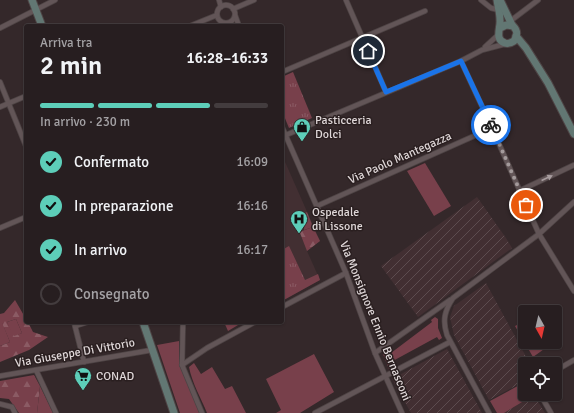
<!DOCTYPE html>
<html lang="it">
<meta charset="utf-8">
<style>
:root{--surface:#271e20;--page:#332b2d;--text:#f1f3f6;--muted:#a4a2a5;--line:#433c3e;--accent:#5dceb9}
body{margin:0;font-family:Signika,sans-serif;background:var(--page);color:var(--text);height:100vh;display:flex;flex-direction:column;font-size:15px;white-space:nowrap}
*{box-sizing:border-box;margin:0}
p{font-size:13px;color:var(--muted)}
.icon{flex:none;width:22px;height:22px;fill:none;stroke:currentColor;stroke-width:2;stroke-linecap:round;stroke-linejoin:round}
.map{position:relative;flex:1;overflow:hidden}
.details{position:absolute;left:24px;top:24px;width:260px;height:300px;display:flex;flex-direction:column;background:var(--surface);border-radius:4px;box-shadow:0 1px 3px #0004,0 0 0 1px var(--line)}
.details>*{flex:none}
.needle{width:26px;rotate:172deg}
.tools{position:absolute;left:518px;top:305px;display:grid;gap:8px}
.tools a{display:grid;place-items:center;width:44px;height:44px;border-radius:4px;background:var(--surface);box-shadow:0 1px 3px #0004,0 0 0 1px var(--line);font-size:20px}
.pin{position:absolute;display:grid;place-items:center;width:34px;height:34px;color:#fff;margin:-17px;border:2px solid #fff;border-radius:50%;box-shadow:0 1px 4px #0007}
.courier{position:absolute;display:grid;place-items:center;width:40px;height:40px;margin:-20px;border:3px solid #1a73e8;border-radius:50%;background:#fff;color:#222;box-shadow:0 1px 5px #0007}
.overview em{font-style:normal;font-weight:600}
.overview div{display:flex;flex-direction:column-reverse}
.overview{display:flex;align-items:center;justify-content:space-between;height:68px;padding:0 16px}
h1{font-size:26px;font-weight:600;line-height:30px}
.bar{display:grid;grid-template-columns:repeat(4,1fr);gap:6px 4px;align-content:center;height:48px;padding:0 16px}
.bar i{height:5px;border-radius:3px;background:var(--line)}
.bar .active{background:var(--accent)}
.bar p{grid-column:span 4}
ol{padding:0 16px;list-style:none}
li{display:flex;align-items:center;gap:12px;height:44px}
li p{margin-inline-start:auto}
li .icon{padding:4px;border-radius:50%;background:var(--accent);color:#111;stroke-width:4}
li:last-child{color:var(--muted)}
li i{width:22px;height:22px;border:2px solid var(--line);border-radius:50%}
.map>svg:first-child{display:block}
.built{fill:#422f32}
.industrial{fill:url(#industrial-furrows)}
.grass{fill:#78404b}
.forest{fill:url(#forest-firs);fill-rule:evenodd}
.park{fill:url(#park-tufts)}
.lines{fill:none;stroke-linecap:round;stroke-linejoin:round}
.street-casing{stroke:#4e4445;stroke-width:6}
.secondary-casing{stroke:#4e4445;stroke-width:9}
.street{stroke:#625557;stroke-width:4.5}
.secondary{stroke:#627773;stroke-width:7}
.oneway{fill:#a79c9e}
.done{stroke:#a39a9b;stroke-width:4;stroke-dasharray:0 7.2}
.route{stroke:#1a73e8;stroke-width:5}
.labels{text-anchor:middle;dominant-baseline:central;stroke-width:3;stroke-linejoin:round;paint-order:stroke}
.poi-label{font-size:12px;fill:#dfd7d8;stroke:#2a1f20;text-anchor:start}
.street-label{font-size:12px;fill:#dfd7d8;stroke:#2a1f20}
</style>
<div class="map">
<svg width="574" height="413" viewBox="0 0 574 413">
<defs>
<pattern id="industrial-furrows" width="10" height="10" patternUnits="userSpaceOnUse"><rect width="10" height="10" fill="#422f32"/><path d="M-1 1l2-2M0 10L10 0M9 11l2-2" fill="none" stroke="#5d4c4f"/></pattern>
<pattern id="forest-firs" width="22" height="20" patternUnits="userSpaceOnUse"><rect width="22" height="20" fill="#78404b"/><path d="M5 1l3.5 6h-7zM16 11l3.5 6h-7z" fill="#8b5b64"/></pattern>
<pattern id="park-tufts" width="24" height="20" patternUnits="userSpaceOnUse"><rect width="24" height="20" fill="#78404b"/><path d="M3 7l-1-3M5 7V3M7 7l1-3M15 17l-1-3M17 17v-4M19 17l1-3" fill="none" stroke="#8b5b64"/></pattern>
</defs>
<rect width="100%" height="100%" fill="#34282a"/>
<polygon class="built" points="282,155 320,241 307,251 320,280 282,301"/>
<g class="industrial">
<polygon points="477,197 506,238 512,248 418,317 381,266"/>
<polygon points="486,283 530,364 525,364 525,381 489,400 454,335 450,317 454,306"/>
<polygon points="447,349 482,413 411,413 392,379"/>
<polygon points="534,395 545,413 504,413"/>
</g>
<g class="grass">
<polygon points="425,163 451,206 434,216 407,171"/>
<polygon points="435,317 438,319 438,328 442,338 439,340 437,337 391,362 393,368 389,369 383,354 384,352 387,356 432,322 431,320"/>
<polygon points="16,319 22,333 13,337 7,322"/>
<polygon points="525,321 525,342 554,342 533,357 515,326"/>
<polygon points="2,322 10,342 0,346 0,323"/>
<polygon points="179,341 179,360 182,370 199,407 199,413 180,413 157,345"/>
<polygon points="314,354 334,392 300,413 276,413 281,410 266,379"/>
<path d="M 194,363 L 201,374 L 212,367 L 225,389 L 232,386 L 246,413 L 207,413 C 201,398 192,383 189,367 Z"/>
<polygon points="525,382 525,394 534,395 504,413 497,413 490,401"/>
<polygon points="40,386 53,413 37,413"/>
</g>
<g class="forest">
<polygon points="313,227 320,241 307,251 300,233 302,231"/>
<path d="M 15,300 L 26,319 L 26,322 L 28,322 L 33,332 L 48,337 L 29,350 L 0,362 L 0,346 L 10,342 L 2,323 L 0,323 L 0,314 L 4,313 ZM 16,319 L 22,333 L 14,336 L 7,322 Z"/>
<polygon points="34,375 40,386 37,413 19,413 9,399 0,398 0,381"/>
</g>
<g class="park">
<polygon points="293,72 312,118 289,128 282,111 282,77"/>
<polygon points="307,212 313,227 304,230 305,219 303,214"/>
<polygon points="289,246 305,280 318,274 320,280 282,301 282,250"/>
<polygon points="224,322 243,322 228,331"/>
</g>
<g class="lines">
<defs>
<g id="street">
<polyline points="219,0 221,7"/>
<polyline points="346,0 386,92"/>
<polyline points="481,0 491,8 499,10"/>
<circle cx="226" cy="14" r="9"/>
<polyline points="233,9 254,0"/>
<polyline points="235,15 239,26"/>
<polyline points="509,22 538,0"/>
<polyline points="190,26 217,15"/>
<polyline points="0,28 55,0"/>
<polyline points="485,47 498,35"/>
<polyline points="461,61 492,128 539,234 574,291"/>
<polyline points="282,72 425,11"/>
<polyline points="0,82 26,146"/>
<polyline points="0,107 26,96"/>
<polyline points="282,127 346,273 375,353 402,413"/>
<polyline points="286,135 461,61 482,50 505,44"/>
<polyline points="519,191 574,165"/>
<polyline points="317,206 492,128"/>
<polyline points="0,228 26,217"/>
<polyline points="282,307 346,273"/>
<polyline points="74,322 84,362"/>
<polyline points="183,322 182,365 202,413"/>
<polyline points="75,326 88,322"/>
<polyline points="375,353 450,300"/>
<polyline points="182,365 207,348 255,322"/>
<polyline points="36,370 56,413"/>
<polyline points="555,371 574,360"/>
<polyline points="0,376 152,350"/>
<polyline points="540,394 551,413"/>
<polyline points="0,404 12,407 15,413"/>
<polyline points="315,413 450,342"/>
<path d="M 489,413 L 447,335 C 442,320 445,310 453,298 L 539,234 L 574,202"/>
</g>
<g id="secondary">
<polyline points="32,0 42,26"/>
<path d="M 497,0 C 498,7 500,13 500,20 C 501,27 494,40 505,43 C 508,44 511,43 514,41 C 518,35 518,31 513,26 L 506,25 L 500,28"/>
<polyline points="501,2 512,25"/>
<polyline points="516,36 526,48 548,83 574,134"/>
<polyline points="143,322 174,413"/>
</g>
</defs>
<use href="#street" class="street-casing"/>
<use href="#secondary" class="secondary-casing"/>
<use href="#street" class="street"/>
<use href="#secondary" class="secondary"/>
</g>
<defs><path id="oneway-solid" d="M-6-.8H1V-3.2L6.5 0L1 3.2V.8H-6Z"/></defs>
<use class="oneway" href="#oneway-solid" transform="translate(547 178) rotate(-25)"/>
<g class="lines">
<polyline class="done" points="491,125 526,205"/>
<polyline class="route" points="368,51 386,92 461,61 491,125"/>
</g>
<defs>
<symbol id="shop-pin" viewBox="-11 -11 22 30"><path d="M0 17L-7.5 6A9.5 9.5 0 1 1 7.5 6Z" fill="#5dceb9" stroke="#2a1f20"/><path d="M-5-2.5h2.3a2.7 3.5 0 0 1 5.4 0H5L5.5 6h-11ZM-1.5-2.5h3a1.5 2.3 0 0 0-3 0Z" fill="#111"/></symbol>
<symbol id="hospital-pin" viewBox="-11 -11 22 30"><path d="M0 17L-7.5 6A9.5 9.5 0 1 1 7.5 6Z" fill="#5dceb9" stroke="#2a1f20"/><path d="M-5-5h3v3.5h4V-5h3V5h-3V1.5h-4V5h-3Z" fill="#111"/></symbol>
<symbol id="supermarket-pin" viewBox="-11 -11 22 30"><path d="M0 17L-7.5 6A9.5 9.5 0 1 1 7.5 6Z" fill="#5dceb9" stroke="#2a1f20"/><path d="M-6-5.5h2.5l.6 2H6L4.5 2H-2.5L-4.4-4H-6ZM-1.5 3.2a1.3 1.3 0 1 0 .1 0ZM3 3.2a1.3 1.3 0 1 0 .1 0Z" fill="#111"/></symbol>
</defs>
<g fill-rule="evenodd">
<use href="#shop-pin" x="292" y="117" width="20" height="27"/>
<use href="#hospital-pin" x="289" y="209" width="20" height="27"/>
<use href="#supermarket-pin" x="73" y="366" width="20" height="27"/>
</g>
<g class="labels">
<g class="poi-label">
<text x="315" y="120">Pasticceria<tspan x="315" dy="14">Dolci</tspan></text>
<text x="312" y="212">Ospedale<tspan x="312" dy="14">di Lissone</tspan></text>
<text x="96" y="376">CONAD</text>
</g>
<g class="street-label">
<text transform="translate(400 158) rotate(-24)">Via Paolo Mantegazza</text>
<text transform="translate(375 321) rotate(68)">Via Monsignore Ennio Bernasconi</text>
<text transform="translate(75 353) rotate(-10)">Via Giuseppe Di Vittorio</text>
</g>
</g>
</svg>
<div class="tools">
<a><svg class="needle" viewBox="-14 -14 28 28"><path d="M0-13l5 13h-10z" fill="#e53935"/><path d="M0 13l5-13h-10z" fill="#a4a2a5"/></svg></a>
<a><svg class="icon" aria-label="locate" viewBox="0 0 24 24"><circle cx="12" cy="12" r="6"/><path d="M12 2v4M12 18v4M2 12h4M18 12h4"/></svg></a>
</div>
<div class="pin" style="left:526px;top:205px;background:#ea580c"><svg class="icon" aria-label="bag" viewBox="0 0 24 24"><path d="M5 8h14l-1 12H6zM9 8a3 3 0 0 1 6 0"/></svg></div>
<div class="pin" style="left:368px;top:51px;background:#1f2937"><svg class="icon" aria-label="home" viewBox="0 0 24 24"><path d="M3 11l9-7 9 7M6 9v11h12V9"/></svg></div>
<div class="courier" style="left:491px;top:125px"><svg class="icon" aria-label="bike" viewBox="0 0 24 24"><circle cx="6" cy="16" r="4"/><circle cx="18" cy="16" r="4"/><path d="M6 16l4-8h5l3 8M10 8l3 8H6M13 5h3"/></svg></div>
<section class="details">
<div class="overview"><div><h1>2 min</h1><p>Arriva tra</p></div><em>16:28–16:33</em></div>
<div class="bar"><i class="active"></i><i class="active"></i><i class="active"></i><i></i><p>In arrivo · 230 m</p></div>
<ol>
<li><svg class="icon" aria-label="check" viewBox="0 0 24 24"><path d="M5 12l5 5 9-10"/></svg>Confermato<p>16:09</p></li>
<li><svg class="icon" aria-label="check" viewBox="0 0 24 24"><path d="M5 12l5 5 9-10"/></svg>In preparazione<p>16:16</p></li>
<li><svg class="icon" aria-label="check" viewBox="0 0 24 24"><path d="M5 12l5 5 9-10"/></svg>In arrivo<p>16:17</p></li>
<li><i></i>Consegnato</li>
</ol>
</section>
</div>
